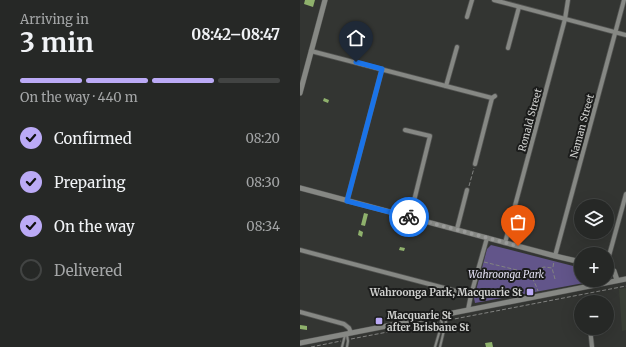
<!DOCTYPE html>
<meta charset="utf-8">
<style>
:root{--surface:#262826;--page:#323432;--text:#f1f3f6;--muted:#a4a6a7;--line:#424443;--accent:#bbaaf6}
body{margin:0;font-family:Merriweather,serif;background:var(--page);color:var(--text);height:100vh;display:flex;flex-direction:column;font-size:15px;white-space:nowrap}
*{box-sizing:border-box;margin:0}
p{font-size:13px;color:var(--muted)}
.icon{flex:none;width:22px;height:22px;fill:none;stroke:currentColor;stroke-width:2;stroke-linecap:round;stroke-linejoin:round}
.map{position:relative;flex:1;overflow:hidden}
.details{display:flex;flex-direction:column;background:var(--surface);width:300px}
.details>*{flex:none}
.controls{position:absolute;left:274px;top:199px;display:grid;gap:8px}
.controls a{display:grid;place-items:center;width:40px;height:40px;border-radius:50%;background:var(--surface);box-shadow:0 4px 16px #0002,0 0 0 1px var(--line);font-size:20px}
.pin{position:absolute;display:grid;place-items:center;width:34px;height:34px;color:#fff;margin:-41px -17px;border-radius:50% 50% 50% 0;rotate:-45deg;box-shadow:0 0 4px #0007}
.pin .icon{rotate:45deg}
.courier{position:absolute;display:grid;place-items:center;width:40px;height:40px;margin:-20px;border:3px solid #1a73e8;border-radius:50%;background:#fff;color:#222;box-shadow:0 1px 5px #0007}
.overview em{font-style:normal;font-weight:700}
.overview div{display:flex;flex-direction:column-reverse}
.overview{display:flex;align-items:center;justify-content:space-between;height:68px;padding:0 20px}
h1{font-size:26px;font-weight:700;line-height:30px}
.bar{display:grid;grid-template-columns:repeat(4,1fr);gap:6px 4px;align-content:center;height:48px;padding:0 20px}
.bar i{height:5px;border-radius:3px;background:var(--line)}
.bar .selected{background:var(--accent)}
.bar p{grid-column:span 4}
ol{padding:0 20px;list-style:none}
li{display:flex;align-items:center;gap:12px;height:44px}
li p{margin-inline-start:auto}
li .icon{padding:4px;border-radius:50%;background:var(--accent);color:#111;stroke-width:4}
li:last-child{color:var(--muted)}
li i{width:22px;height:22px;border:2px solid var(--line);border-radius:50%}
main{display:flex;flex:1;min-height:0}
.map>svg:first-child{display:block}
.built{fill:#3a3f36}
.green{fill:#62558a}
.building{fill:#8fb16c}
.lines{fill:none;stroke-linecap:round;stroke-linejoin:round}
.service-casing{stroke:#525351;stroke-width:3.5}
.minor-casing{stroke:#525351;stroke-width:5.5}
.tertiary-casing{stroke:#525351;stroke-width:6}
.path{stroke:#828381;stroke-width:1;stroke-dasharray:4 2;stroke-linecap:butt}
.service{stroke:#868884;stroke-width:2}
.minor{stroke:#868884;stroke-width:4}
.tertiary{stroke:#868884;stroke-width:5}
.done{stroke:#9a9b99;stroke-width:4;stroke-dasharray:0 7.2}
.route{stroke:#1a73e8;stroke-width:5}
.poi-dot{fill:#bbaaf6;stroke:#1b1c1b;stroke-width:1.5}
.labels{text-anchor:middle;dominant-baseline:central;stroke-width:4;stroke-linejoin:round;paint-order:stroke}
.street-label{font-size:10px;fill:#d1d2d0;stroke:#1b1c1b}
.park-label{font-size:10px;font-style:italic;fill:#e3e0f3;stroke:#1b1c1b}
.poi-label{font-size:10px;font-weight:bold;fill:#d1d2d0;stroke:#1b1c1b;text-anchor:end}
</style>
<main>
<section class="details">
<div class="overview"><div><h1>3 min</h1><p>Arriving in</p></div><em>08:42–08:47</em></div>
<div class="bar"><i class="selected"></i><i class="selected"></i><i class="selected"></i><i></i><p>On the way · 440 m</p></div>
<ol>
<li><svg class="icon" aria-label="check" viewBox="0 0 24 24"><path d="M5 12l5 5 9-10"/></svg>Confirmed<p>08:20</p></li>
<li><svg class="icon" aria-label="check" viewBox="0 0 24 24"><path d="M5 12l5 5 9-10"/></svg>Preparing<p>08:30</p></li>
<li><svg class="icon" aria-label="check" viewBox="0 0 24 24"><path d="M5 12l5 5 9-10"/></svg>On the way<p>08:34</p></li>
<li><i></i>Delivered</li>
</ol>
</section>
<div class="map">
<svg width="326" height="347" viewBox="0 0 326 347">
<rect width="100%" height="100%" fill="#333532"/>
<polygon class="built" points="326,288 326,330 322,331 319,289"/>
<polygon class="green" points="191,245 281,268 281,280 300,280 175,303 174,298 187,249"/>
<g class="building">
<polygon points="5,0 15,0 13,7 4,4"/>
<polygon points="24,98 29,100 28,103 23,101"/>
<polygon points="64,213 68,214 65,226 61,225"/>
<polygon points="59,230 63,232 62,237 58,235"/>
<polygon points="100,247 105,248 104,251 99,250"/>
<polygon points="0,325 7,326 7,330 0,329"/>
<polygon points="192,342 193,347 186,347 185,343"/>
</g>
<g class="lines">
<defs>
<g id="service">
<polyline points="42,347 45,335"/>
<polyline points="47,347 48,341 47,335"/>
<polyline points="135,347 142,323 140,317"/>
<polyline points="140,347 146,322 145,316"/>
</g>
<g id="minor">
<polyline points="194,0 326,35"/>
<polyline points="167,17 172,0"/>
<polyline points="208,48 219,7"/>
<polyline points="11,51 192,98"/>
<polyline points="146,86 157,47"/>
<polyline points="105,130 130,136 110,217"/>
<polyline points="175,164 192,98 195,96"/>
<polyline points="47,201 82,69"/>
<polyline points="157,229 167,190"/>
<polyline points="205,243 265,19 268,0"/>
<polyline points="0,250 171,295"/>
<polyline points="255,256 324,0"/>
<polyline points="307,263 326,194"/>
<polyline points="168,310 171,295 187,238"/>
<polyline points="0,312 44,324 49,328 51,333"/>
<polyline points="290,328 292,347"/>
</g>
<g id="tertiary">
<polyline points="0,93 25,0"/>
<polyline points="0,188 255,256 281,262"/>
<polyline points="307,267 314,271 317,280"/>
<polyline points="0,343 326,279"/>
</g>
</defs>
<use href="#service" class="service-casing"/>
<use href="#minor" class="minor-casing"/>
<use href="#tertiary" class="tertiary-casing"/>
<g class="path">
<polyline points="169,186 174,168"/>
<polyline points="184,262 229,273 244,267 252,268 255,279"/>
<polyline points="253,267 254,261"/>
<path d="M 231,272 C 232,280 236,284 238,291"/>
<polyline points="149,320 326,286"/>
<polyline points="51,339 140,322"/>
<polyline points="11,347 41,341"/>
</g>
<use href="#service" class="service"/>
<use href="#minor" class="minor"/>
<use href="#tertiary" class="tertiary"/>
</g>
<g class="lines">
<polyline class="done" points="109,217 218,246"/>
<polyline class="route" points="56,62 82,69 47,201 109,217"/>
</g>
<g class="poi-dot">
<rect x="226" y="288" width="8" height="8" rx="2"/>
<rect x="75" y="317" width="8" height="8" rx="2"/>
</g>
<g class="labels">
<g class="street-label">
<text transform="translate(230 120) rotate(-75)">Ronald Street</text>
<text transform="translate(282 126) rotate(-75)">Naman Street</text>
</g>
<g class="park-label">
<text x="206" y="274">Wahroonga Park</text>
</g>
<g class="poi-label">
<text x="222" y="292">Wahroonga Park, Macquarie St</text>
<text x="87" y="315" text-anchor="start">Macquarie St<tspan x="87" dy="12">after Brisbane St</tspan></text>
</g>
</g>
</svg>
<div class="controls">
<a><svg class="icon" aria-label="layers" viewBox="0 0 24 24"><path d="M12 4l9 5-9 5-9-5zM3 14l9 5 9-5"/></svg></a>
<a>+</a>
<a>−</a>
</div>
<div class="pin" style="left:218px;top:246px;background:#ea580c"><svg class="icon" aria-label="bag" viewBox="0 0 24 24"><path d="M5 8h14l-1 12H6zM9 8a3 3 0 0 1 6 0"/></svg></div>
<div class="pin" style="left:56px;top:62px;background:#1f2937"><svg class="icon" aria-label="home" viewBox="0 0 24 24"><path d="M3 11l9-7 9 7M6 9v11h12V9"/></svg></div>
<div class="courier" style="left:109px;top:217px"><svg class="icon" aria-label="bike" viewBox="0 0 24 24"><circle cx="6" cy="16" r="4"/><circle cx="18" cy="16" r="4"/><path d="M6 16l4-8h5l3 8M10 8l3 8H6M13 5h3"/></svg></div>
</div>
</main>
